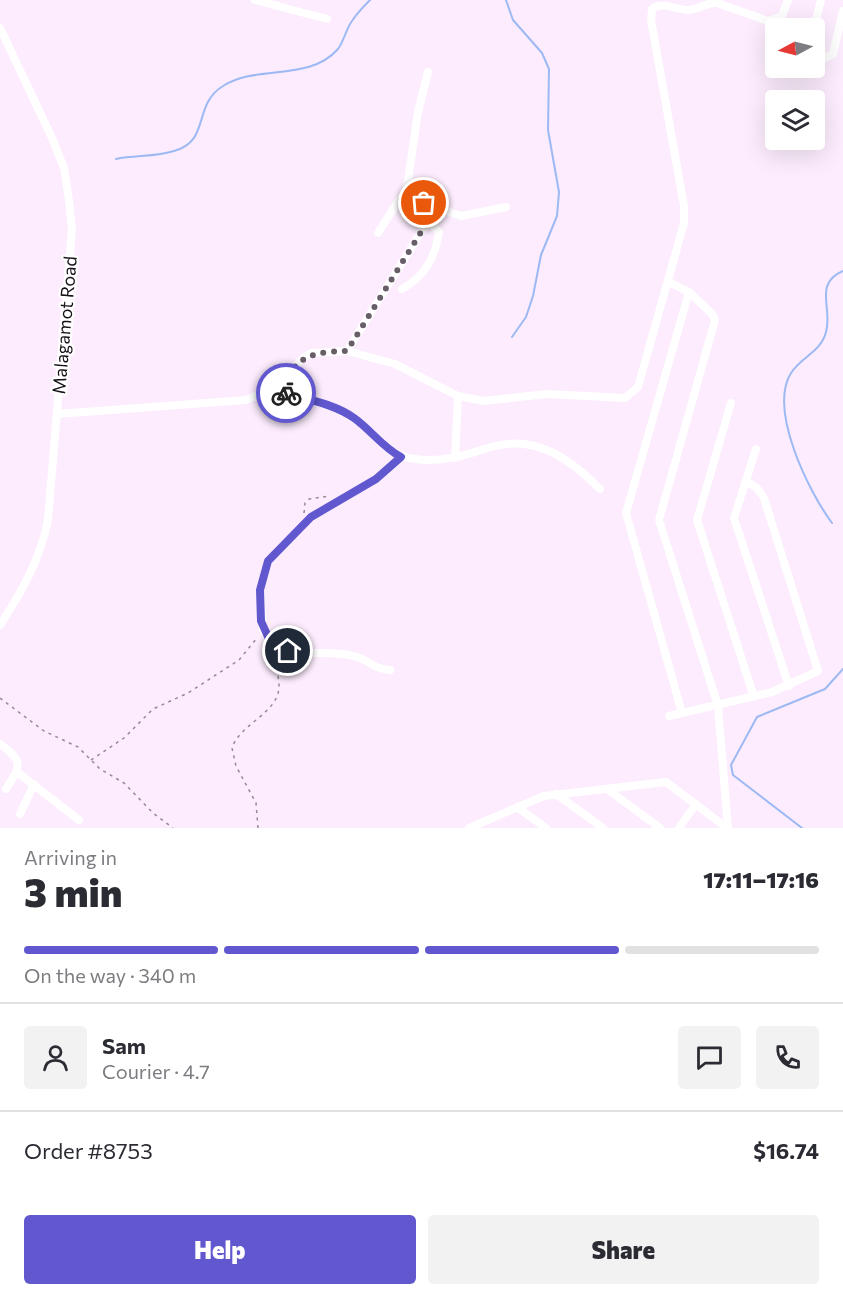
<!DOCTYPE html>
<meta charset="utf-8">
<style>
:root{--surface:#fff;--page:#f2f2f3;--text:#2b2b33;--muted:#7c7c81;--line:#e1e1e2;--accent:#6157cf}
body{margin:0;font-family:Commissioner,sans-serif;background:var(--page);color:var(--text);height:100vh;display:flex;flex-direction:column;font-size:22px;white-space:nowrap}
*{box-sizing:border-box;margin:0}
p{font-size:20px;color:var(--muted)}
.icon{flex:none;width:33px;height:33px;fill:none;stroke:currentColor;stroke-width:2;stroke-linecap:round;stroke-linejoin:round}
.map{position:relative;height:828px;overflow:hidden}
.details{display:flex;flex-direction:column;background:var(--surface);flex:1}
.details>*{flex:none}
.needle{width:39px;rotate:263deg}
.fabs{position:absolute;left:765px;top:18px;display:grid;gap:12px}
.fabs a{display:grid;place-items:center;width:60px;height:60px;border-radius:6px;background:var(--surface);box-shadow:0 6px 24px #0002;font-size:30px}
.pin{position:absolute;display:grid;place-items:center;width:51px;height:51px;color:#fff;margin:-26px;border:3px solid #fff;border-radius:50%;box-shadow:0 2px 6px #0007}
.courier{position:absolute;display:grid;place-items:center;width:60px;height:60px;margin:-30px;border:4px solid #6157cf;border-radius:50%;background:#fff;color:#222;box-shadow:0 2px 8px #0007}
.summary em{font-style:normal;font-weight:800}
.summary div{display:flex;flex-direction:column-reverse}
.summary{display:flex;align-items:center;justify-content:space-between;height:102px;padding:0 24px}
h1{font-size:39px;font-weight:800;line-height:45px}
.bar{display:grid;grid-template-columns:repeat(4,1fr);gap:9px 6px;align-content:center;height:72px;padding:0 24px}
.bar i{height:8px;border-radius:4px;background:var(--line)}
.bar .current{background:var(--accent)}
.bar p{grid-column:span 4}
.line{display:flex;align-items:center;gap:15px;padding:0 24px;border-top:2px solid var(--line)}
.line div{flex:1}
.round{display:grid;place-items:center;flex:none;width:63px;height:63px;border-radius:6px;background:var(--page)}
.primary-button{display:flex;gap:12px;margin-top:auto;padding:12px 24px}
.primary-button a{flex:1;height:69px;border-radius:6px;background:var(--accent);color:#fff;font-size:24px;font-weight:800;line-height:69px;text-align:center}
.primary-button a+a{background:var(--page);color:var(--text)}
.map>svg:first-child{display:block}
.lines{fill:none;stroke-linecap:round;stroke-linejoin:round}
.stream{stroke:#9db9f3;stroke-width:2}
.path{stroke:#948995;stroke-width:1.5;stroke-dasharray:3 4.5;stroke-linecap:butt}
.minor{stroke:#fff;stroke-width:8}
.done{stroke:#675e68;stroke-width:6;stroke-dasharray:0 10.8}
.route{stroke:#6157cf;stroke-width:8}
.labels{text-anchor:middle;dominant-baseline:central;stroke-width:4.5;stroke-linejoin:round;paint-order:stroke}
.street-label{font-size:18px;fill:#171217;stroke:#fff}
</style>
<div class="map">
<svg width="843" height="828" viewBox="0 0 843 828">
<rect width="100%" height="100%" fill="#fcecfd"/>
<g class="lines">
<g class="stream">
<polyline points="506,0 513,20 542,53 549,69 548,130 559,192 557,216 541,255 533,296 526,317 512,337"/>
<path d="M 116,159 C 135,155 156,157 174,151 C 211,141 192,105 223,86 C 258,64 309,82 338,49 C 344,41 346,29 352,21 C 357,13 364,6 370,0"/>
<path d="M 832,523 C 809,492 768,410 791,373 C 801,357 821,352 826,332 C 833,308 813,284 843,271"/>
<polyline points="802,828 733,775 731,765 757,717 825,689 843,669"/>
</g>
<g class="path">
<polyline points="304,513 305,503 309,499 330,496"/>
<polyline points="0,698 44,731 78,747 100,769 124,783 153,813 173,828"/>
<polyline points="91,760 124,738 153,709 188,693 239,660 257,638"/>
<path d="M 258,828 L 256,803 L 236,766 L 232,748 C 240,723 280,713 279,685 C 279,673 272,660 268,648"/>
</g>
<g class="minor">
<polyline points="255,0 327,19"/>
<path d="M 0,28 L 52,138 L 64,168 L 69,200 L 72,230 L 48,520 C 40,560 22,591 0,625"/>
<polyline points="814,28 821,0"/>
<polyline points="814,52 824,58 833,54 843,11"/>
<polyline points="429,211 438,208 461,216 506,207"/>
<polyline points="378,233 399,200 409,192"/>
<polyline points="669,282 689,292 626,513 682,713"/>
<path d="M 402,289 C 425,276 435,258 439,232 L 428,221"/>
<polyline points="689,292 713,315 715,320 659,520 718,706 728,828"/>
<polyline points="347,351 428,221 427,208 409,192 407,187 418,112 428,72"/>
<path d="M 274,389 C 300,397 328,403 352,417 C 376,431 382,455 415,459 C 442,463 466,455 491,447 C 536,434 570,459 600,489"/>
<polyline points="731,403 697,520 754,697"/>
<path d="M 57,414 L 246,400 L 274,389 L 302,359 L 311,353 L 347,351 L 395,364 L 458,396 L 484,401 L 547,394 L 625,398 L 638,387 L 684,223 L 684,206 L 651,20 L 652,9 C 663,0 677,11 689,10 C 700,9 707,2 717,3 L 768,21 L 782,16 L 788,0"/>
<polyline points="756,449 734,518 789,686"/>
<polyline points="455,458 458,396"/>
<path d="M 390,670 C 373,669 371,661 357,657 C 321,646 290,666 263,630 L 260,590 L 268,561 L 311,517 L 376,479 L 401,457"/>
<polyline points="669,716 772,692 818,671 764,498 757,488 746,481"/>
<path d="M 0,744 C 24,761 21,766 6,789"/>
<polyline points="17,772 79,820"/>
<polyline points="607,789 660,828"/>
<polyline points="556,794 603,828"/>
<polyline points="517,807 546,828"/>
<polyline points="20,814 34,784"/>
<polyline points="469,828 544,796 666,782 727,828"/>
<polyline points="679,828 696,804"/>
</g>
</g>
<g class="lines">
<path class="done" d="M 286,393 L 274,389 C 302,358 304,352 347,351 L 428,221 L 429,211 L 424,203"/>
<path class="route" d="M 286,393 C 309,400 334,404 354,418 C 371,430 382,447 401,457 L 376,479 L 311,517 L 268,561 L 260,590 L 261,621 L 269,639 L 288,651"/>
</g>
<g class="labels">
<g class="street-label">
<text transform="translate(64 325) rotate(-85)">Malagamot Road</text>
</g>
</g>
</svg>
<div class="fabs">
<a><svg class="needle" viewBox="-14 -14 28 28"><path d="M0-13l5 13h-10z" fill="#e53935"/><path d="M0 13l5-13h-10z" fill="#7c7c81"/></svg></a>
<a><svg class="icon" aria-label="layers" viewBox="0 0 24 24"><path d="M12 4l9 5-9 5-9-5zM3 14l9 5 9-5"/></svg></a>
</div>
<div class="pin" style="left:424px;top:203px;background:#ea580c"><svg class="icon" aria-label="bag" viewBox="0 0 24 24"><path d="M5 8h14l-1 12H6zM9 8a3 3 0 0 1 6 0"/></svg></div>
<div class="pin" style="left:288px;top:651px;background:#1f2937"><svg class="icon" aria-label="home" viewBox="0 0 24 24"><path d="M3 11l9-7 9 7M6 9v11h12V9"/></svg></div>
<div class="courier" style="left:286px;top:393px"><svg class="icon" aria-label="bike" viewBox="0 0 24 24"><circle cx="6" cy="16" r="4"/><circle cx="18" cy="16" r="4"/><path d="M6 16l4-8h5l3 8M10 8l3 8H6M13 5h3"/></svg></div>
</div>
<section class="details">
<div class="summary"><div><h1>3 min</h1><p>Arriving in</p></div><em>17:11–17:16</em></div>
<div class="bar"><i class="current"></i><i class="current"></i><i class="current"></i><i></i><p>On the way · 340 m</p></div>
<div class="line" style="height:108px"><a class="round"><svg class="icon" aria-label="person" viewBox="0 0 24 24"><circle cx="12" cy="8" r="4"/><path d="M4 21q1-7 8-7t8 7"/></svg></a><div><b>Sam</b><p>Courier · 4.7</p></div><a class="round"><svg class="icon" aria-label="chat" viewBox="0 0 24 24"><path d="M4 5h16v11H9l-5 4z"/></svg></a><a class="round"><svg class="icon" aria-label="phone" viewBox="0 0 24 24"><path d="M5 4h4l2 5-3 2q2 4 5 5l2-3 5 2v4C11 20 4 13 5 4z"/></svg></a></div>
<div class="line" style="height:78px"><div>Order #8753</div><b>$16.74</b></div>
<div class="primary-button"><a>Help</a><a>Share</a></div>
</section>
